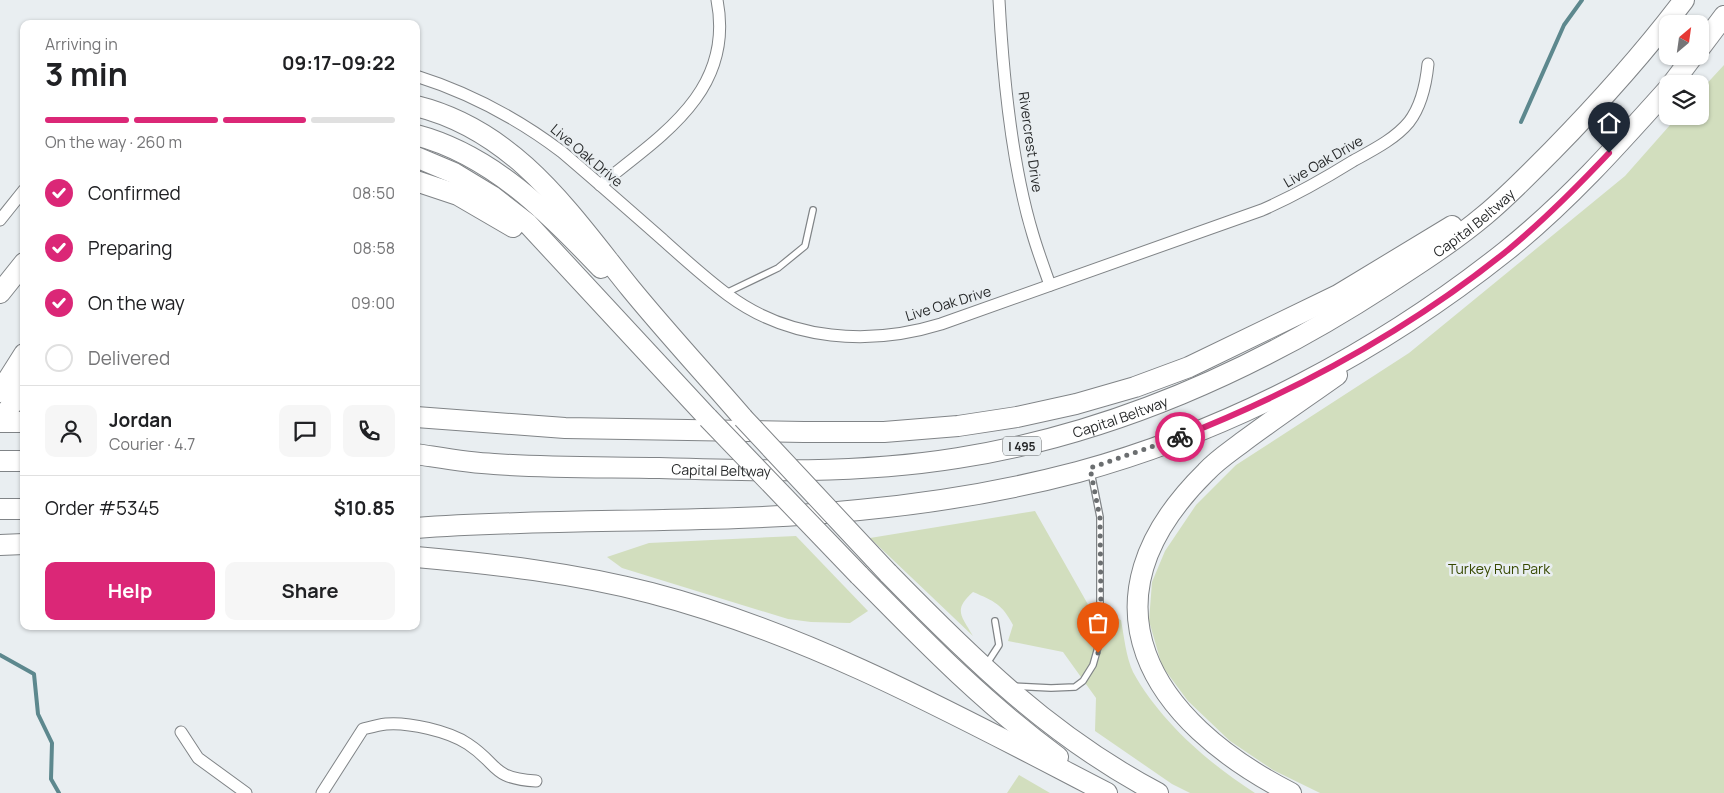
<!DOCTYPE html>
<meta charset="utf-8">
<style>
:root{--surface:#fff;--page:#f6f6f6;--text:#202124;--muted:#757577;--line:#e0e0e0;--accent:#db2777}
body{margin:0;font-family:Manrope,sans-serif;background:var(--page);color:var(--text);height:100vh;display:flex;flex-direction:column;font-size:19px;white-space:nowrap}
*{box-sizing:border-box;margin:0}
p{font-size:16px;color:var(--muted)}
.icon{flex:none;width:28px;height:28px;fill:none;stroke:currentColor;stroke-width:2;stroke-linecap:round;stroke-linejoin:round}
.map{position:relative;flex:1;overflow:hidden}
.panel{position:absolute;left:20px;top:20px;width:400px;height:610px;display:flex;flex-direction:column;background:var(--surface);border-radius:10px;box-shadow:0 1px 4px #0004}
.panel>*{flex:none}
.needle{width:32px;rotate:29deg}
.buttons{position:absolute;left:1659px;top:15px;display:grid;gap:10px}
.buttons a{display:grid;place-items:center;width:50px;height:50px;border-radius:10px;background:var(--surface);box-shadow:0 1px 4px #0004;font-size:25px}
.pin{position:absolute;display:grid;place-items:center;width:42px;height:42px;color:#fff;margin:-51px -21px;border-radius:50% 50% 50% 0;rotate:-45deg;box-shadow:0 0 5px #0007}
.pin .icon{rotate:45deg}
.courier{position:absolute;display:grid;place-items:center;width:50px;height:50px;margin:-25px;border:4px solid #db2777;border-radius:50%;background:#fff;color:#222;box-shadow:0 1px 6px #0007}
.summary em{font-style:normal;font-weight:700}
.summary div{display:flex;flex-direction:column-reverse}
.summary{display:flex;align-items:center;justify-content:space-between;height:85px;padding:0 25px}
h1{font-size:32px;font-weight:700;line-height:38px}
.bar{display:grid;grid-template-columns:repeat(4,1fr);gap:8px 5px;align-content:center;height:60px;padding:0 25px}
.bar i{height:6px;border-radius:4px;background:var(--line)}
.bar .active{background:var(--accent)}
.bar p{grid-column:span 4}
.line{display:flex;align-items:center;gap:12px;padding:0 25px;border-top:1px solid var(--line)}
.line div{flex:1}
.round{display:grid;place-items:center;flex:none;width:52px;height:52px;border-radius:10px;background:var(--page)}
ol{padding:0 25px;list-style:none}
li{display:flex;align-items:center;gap:15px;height:55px}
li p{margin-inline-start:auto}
li .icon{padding:5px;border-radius:50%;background:var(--accent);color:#fff;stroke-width:4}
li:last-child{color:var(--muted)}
li i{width:28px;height:28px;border:2px solid var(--line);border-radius:50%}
.cta{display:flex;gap:10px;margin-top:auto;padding:10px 25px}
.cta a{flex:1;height:58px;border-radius:10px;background:var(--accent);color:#fff;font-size:20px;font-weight:700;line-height:58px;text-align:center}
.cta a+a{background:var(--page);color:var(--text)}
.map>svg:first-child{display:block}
.green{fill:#d2debe}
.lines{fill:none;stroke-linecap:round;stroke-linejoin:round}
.stream{stroke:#5d888e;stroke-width:4}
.service-casing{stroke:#808487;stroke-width:8}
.minor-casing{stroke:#808487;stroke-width:13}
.motorway-casing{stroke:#808487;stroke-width:22}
.service{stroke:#fff;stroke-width:5.5}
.minor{stroke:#fff;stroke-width:11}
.motorway{stroke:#fff;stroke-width:20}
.motorway-bridge-casing{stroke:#808487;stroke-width:22;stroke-linecap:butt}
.motorway-bridge{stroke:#fff;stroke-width:20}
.done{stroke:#6b6e70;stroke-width:5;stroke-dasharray:0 9}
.route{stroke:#db2777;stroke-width:6}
.labels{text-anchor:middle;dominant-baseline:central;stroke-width:5;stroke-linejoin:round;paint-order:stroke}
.shield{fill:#e9eef1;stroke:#616466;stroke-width:1}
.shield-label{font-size:12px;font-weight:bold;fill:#27292a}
.street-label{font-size:14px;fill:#27292a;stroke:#e9eef1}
.park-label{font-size:14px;fill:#364800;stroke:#e9eef1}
</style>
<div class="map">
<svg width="1724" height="793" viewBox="0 0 1724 793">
<rect width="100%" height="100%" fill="#e9eef1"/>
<g class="green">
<polygon points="1724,65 1724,793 1320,793 1273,770 1230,741 1188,701 1162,666 1149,621 1152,582 1165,551 1196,505 1236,465 1409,353 1625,176 1678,116 1700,116 1700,91"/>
<path d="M 1035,511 L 1090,608 L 1121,620 C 1124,636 1126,657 1133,672 C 1160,721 1208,763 1255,793 L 1190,793 L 1172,784 L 1095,731 L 1096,698 L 1063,652 L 1008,641 L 1013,625 C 1002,604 994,601 973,592 C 953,610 961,615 973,636 L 870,538 Z"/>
<polygon points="796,536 868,611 850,623 811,622 788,619 622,568 607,557 649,543"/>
<polygon points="1019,775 1050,793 1007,793"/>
</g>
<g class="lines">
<g class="stream">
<polyline points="1521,122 1564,25 1582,0"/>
<polyline points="0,655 34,674 38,714 52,743 51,779 59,793"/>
</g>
<defs>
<g id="service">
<polyline points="726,293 778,268 805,246 813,210"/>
<polyline points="986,665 999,645 995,621"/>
<polyline points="1013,686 1051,688 1075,687 1083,681 1093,665 1100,640 1100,517 1091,472"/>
</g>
<g id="minor">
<path d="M 999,0 C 1003,75 1011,163 1033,235 C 1038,252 1044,268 1050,285"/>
<path d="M 416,76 C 470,93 517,118 562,152 C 596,181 629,210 662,239 C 683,258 705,278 728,295 C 790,341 870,346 941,324 L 1262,210 C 1294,196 1324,179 1353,161 C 1373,150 1395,139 1409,122 C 1422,105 1426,84 1428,64"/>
<path d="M 600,185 C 661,136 735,91 717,0"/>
<polyline points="0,220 24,190"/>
<polyline points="181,732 198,758 246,793"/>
<path d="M 322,793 L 363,729 C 371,727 378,725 386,724 C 408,722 449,731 468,744 C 500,765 490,778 536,781"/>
</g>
<g id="motorway">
<polyline points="1700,48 1724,16"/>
<polyline points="1672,84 1693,56"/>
<path d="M 416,106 C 517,131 571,215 631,289 C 667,333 706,375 743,418"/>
<path d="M 416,135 C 492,155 549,213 601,268"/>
<polyline points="416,157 454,173 492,196 528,224 708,418"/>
<polyline points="416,181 458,195 513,227"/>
<polyline points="0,293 24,263"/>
<polyline points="0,392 24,354"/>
<polyline points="416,417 565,428 804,432 884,432 958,426 1017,417 1076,404 1135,387 1189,367 1338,295 1452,226"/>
<polyline points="0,421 24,387"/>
<polyline points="0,422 24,422"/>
<path id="s1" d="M 416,454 C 442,458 468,463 494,464 C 549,468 604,467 659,468 C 758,471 859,474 958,458 C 1111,434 1257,369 1386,285 C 1420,263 1454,241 1485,215 C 1509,195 1530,173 1552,151 C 1599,103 1644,53 1684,0"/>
<polyline points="0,461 24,461"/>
<polyline points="0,509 24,509"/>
<path d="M 416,528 C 564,517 712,525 859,510 C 933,503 1006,491 1078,472 C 1232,430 1382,350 1506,251 C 1566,203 1617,146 1668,89"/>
<polyline points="0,545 24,544"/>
<path d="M 416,557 C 495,564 574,573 651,593 C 812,635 960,717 1107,793"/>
<path d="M 888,573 C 971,658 1051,737 1158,793"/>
<path d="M 859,575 C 924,641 983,702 1058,757"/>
<path d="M 1291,793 C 1150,721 1074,602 1206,472 C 1217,460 1231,451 1244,441 C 1275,418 1306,397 1337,375"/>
</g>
</defs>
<use href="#service" class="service-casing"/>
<use href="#minor" class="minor-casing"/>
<use href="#motorway" class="motorway-casing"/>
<use href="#service" class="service"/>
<use href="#minor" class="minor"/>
<use href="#motorway" class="motorway"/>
<defs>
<g id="motorway-bridge">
<polyline points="708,418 859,575"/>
<polyline points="743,418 888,573"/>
</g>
</defs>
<use href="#motorway-bridge" class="motorway-bridge-casing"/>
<use href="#motorway-bridge" class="motorway-bridge"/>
</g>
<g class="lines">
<polyline class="done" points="1098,653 1101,612 1100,518 1090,468 1180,437"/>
<path class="route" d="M 1180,437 C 1297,391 1410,329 1508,250 C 1544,220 1577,187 1609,153"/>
</g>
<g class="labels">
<rect class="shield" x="1003" y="436.5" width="38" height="19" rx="4"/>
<g class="shield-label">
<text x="1022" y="446">I 495</text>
</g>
<g class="street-label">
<text transform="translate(1031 142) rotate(82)">Rivercrest Drive</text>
<text transform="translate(587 155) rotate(40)">Live Oak Drive</text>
<text transform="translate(1323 161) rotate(-30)">Live Oak Drive</text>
<text stroke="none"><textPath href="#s1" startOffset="1116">Capital Beltway</textPath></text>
<text transform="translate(948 303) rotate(-17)">Live Oak Drive</text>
<text stroke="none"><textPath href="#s1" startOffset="711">Capital Beltway</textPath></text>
<text stroke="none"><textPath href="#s1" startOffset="306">Capital Beltway</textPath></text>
</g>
<g class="park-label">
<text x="1499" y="568">Turkey Run Park</text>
</g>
</g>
</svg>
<div class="buttons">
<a><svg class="needle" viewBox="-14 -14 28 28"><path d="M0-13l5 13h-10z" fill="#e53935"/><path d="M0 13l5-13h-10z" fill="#757577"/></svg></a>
<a><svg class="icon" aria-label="layers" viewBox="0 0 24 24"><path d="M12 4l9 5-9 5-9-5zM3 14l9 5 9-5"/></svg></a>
</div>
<div class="pin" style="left:1098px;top:653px;background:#ea580c"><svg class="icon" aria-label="bag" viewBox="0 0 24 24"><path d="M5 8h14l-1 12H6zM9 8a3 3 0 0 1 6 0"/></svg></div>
<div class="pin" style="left:1609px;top:153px;background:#1f2937"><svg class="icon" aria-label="home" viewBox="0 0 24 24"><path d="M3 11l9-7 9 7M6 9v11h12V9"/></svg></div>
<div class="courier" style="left:1180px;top:437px"><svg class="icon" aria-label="bike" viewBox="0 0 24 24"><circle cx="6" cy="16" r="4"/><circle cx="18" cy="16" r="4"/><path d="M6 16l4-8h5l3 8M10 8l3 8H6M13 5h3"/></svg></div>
<section class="panel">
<div class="summary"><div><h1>3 min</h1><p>Arriving in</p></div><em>09:17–09:22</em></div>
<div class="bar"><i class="active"></i><i class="active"></i><i class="active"></i><i></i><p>On the way · 260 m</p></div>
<ol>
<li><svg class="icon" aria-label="check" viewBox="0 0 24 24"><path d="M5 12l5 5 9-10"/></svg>Confirmed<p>08:50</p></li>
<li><svg class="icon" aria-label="check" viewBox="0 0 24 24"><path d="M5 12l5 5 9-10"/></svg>Preparing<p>08:58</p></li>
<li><svg class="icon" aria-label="check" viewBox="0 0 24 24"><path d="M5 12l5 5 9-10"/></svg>On the way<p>09:00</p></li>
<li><i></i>Delivered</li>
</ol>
<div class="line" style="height:90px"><a class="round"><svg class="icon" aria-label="person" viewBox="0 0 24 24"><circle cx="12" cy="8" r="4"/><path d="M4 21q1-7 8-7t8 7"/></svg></a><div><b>Jordan</b><p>Courier · 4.7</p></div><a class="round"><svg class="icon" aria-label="chat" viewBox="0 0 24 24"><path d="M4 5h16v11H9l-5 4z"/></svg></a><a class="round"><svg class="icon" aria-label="phone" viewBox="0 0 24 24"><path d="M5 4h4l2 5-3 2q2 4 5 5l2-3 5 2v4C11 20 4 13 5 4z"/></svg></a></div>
<div class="line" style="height:65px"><div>Order #5345</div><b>$10.85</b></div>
<div class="cta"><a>Help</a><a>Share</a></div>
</section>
</div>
